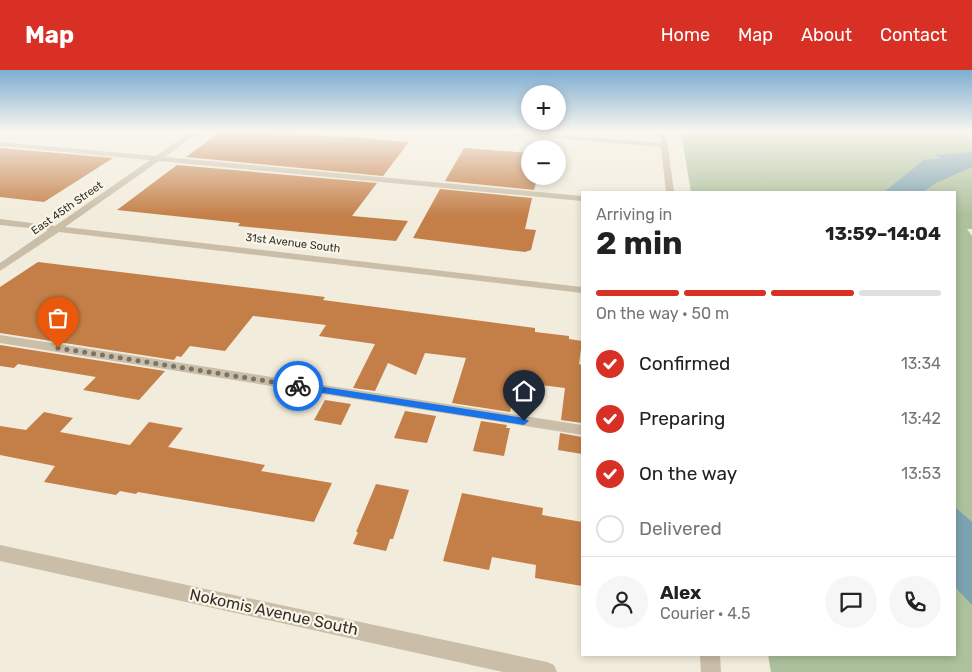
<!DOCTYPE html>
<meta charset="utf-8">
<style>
:root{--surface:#fff;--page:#f6f6f6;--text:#222;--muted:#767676;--line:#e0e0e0;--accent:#d93025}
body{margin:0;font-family:Rubik,sans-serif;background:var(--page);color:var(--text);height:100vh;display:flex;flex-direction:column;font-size:19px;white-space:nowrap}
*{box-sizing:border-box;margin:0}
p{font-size:16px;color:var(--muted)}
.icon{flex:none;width:28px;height:28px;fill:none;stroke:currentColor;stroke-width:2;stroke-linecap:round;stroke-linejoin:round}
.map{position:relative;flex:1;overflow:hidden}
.side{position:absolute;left:581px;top:121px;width:375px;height:465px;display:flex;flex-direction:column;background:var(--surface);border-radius:0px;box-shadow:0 2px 8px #0003}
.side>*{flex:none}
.controls{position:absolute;left:521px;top:15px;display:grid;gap:10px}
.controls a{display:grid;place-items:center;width:45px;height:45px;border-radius:50%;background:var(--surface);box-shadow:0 2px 8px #0003;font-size:25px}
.pin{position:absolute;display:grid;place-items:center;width:42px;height:42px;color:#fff;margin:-51px -21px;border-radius:50% 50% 50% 0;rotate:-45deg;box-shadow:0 0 5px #0007}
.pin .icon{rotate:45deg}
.courier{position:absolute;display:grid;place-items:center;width:50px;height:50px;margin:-25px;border:4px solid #1a73e8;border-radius:50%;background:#fff;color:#222;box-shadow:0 1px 6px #0007}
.summary em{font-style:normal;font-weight:700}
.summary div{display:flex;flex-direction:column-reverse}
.summary{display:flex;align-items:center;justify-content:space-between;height:85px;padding:0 15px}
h1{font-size:32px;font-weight:700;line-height:38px}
.bar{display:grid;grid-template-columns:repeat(4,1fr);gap:8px 5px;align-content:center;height:60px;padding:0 15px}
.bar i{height:6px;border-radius:4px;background:var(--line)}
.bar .on{background:var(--accent)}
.bar p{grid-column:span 4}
.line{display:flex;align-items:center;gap:12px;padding:0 15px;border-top:1px solid var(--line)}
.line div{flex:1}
.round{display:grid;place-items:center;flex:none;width:52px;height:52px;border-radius:26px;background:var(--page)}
ol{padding:0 15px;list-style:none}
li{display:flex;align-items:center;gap:15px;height:55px}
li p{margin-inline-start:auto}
li .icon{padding:5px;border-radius:50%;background:var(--accent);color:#fff;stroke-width:4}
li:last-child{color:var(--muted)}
li i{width:28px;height:28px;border:2px solid var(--line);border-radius:50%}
header{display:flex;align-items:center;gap:30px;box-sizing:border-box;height:70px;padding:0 25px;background:var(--accent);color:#fff}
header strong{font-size:24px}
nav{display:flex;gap:28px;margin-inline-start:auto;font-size:18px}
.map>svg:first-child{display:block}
.green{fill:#adc19c}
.water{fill:#7ca2af}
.building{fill:#c47f48}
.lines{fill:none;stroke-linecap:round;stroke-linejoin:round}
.minor{fill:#cabea8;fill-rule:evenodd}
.route{fill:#1a73e8}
.done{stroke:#787267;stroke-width:5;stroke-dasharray:0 9}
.labels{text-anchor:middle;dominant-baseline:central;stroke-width:4.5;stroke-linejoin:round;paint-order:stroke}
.far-street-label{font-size:11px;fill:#373028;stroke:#f9f5e9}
.near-street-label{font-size:16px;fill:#373028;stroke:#f9f5e9}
</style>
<header>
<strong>Map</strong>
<nav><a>Home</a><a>Map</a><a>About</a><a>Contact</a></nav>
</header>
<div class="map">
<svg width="972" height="602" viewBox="0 0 972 602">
<rect width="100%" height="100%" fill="#f2ecdc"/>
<polygon class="green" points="681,62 972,62 972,159 967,159 972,166 972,602 771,602 768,585 955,585 955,122 691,122"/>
<g class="water">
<polygon points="972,82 972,97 936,113 923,122 884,122 924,90 941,88 935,85"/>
<polygon points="955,437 972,452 972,535 955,517"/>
</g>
<g class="building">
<polygon points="220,62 355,67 409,72 383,106 186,87"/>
<polygon points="0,78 35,81 113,88 44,132 0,127"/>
<polygon points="464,78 530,83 530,106 538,106 534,120 445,111"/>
<polygon points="177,95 377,113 352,146 408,151 396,171 238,156 240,153 117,140"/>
<polygon points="440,119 532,128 525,159 536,160 531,180 525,182 413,168"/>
<polygon points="38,192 325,227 323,230 535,258 535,262 569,266 569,269 582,271 579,294 582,295 582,353 561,350 565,318 516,312 510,342 452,333 466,288 425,283 416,305 388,293 375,321 353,318 375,274 319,266 326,255 253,246 225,281 190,276 181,287 177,286 174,290 0,263 0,217"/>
<polygon points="0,275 165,301 139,330 83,320 96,307 18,294 14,298 0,296"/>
<polygon points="325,330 351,334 341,355 314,350"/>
<polygon points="405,341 436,346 427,373 394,368"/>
<polygon points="44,342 73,348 60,362 130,375 149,352 183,358 168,377 265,395 261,401 332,413 314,452 138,422 136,424 120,421 116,425 44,412 55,396 0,385 0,356 26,360"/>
<polygon points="481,351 507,355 506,358 510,358 504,386 473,381"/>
<polygon points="560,363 582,367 582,384 558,380"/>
<polygon points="376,414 409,420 393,469 390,469 386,481 353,474 358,462 356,462"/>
<polygon points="462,423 543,438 542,445 582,452 582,516 535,508 536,495 492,487 489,500 443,491"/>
</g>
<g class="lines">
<g class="minor">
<polygon points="191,62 199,62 165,87 582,126 582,131 159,91 65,157 582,217 582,223 59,162 0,201 0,193 48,160 0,155 0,149 55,156 150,90 0,76 0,72 156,86"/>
<polygon points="499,62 528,62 661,73 660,62 666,62 674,122 666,122 661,77 502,64"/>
<polygon points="0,265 582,355 582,365 0,273"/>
<polygon points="0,475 547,592 554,595 557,602 503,602 0,491"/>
<polygon points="700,585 720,585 721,602 701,602"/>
</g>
</g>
<linearGradient id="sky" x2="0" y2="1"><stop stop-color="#7dadd1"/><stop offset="0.42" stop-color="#f9f6ef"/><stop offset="1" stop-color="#f9f6ef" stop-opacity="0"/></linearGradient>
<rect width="972" height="146" fill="url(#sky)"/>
<polygon class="route" points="298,313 524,348 529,351 524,355 298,319 294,316"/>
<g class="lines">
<polyline class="done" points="58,278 298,316"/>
</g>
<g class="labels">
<g class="far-street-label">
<text transform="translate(67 138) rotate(-35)">East 45th Street</text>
<text transform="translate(293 173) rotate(7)">31st Avenue South</text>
</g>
<g class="near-street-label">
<text transform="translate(274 542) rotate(12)">Nokomis Avenue South</text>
</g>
</g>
</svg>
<div class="controls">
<a>+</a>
<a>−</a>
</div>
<div class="pin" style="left:58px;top:278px;background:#ea580c"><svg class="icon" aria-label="bag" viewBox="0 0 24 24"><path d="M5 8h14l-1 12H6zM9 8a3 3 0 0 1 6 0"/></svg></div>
<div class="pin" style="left:524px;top:351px;background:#1f2937"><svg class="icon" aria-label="home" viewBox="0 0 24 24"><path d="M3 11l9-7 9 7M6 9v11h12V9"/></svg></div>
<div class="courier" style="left:298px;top:316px"><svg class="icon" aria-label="bike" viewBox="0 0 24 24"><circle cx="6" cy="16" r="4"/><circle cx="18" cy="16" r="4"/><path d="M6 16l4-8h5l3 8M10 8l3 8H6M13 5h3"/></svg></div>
<section class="side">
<div class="summary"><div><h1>2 min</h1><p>Arriving in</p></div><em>13:59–14:04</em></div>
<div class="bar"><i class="on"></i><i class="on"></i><i class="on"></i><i></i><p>On the way · 50 m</p></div>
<ol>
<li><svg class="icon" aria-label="check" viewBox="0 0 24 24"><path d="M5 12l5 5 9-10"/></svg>Confirmed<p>13:34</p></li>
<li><svg class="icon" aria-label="check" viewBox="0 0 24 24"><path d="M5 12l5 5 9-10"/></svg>Preparing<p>13:42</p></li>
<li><svg class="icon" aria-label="check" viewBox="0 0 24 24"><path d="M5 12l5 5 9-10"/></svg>On the way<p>13:53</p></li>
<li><i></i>Delivered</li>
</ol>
<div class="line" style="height:90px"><a class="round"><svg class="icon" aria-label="person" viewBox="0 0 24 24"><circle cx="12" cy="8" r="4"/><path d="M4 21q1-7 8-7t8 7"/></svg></a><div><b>Alex</b><p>Courier · 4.5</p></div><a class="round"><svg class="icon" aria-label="chat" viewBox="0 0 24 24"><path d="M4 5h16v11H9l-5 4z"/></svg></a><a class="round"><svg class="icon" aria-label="phone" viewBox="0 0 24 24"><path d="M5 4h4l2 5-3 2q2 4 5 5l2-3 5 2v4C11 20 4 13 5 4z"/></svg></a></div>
</section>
</div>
